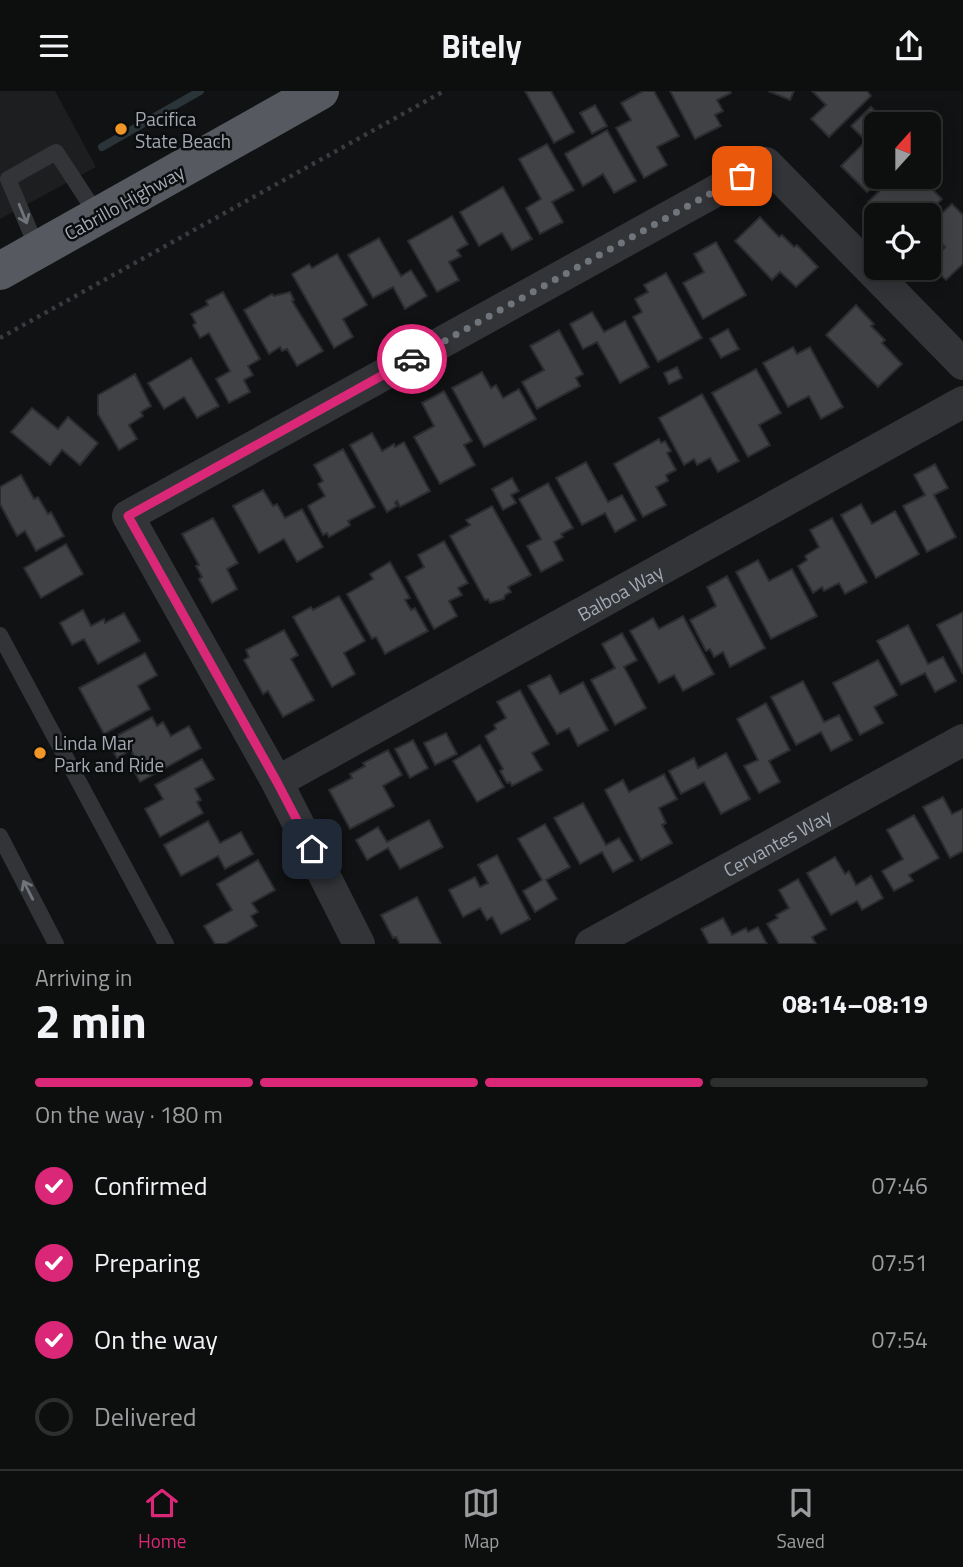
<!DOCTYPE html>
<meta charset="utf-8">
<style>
:root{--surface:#0d0e0e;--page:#161717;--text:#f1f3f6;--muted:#9a9c9e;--line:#2d2e2e;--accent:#db2777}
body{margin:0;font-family:"Titillium Web",sans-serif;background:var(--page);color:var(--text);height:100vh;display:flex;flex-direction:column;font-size:26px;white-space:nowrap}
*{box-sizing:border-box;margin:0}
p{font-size:23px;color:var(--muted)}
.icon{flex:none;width:38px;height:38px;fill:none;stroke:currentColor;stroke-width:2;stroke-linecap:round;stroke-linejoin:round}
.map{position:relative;height:853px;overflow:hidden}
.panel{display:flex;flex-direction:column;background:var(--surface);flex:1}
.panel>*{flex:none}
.needle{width:46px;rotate:21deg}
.fabs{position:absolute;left:864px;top:21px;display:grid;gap:14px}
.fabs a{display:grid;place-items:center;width:77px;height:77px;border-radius:10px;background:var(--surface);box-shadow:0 4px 18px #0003,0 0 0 2px var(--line);font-size:35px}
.pin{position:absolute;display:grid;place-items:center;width:60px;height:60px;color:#fff;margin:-30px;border-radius:14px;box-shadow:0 4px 10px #0006}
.courier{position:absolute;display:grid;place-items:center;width:70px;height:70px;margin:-35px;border:5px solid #db2777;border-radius:50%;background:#fff;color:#222;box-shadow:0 2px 9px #0007}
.headline em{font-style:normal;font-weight:700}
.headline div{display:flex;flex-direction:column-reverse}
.headline{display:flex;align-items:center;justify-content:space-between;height:119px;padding:0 35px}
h1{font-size:46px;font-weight:700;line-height:52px}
.bar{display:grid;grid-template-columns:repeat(4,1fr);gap:10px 7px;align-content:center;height:84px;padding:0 35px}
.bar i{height:9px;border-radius:5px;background:var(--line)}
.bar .active{background:var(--accent)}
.bar p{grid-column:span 4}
ol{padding:0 35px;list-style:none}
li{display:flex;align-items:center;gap:21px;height:77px}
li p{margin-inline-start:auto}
li .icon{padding:7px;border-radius:50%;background:var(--accent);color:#fff;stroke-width:4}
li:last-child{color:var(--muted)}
li i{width:38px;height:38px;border:4px solid var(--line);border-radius:50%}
header{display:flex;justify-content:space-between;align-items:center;height:91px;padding:0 35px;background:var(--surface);font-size:32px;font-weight:700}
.menu{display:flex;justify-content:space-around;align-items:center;height:98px;border-top:2px solid var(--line);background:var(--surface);font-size:19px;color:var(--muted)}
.menu a{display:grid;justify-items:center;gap:4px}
.menu .active{color:var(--accent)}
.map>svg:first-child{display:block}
.built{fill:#1d1e20}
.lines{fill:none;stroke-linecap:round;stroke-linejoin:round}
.stream{stroke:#2a3439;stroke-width:8}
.building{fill:#404246;stroke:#2b2c2f;stroke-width:2}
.path{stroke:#383b3f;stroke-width:4.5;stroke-dasharray:3.5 5;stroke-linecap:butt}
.service{stroke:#323438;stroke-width:16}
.minor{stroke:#323438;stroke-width:32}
.trunk{stroke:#565a60;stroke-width:38}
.oneway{stroke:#70757c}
.done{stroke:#70757c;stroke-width:7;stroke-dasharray:0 12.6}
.route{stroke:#db2777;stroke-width:9}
.poi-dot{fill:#f39629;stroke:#0c0d0e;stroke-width:2.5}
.labels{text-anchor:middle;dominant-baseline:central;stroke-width:5;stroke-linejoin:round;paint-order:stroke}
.poi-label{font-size:19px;fill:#a3aab4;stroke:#0c0d0e;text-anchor:start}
.street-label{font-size:19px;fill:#a3aab4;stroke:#0c0d0e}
</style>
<header><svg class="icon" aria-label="menu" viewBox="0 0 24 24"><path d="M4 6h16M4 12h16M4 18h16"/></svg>Bitely<svg class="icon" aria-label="share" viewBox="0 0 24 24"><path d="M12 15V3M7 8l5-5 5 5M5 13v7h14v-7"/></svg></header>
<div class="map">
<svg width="963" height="853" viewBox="0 0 963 853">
<rect width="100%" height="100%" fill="#111213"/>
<polygon class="built" points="0,0 55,0 96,76 0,128"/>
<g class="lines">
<polyline class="stream" points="102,56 200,0"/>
</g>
<g class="building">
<polygon points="525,0 551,0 574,41 554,52"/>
<polygon points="643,0 654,0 679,45 657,56 667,74 644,87 616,37 631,29 621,12"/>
<polygon points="670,0 730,0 731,2 717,9 723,20 715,24 721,35 695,48"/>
<polygon points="768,0 794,0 790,9"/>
<polygon points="812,0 867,0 871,5 829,46 811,28 826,14"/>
<polygon points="595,14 607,35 592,43 580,22"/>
<polygon points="871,16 888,33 877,33 877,86 883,86 867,101 841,75 866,50 851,35"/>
<polygon points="607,39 636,90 614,102 603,83 583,95 565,63"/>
<polygon points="547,53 574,99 552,111 563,131 540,143 526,117 541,108 519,68"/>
<polygon points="894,86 920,86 942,108 926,124 915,124 903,112 890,124 882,124 868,111"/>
<polygon points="503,96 532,148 512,159 502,142 479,155 460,121"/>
<polygon points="952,113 963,124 963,173 946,189 929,173 945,156 929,140 929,134"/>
<polygon points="452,125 468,153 457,159 461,165 449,171 459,189 437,201 408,150"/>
<polygon points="760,126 779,146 782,144 794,156 797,154 818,176 796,196 780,181 772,189 735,150"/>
<polygon points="379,147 401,185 411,179 427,205 405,218 393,196 373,207 348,164"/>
<polygon points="716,151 746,204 703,228 683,192 704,181 694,163"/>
<polygon points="337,163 367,214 343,228 353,246 334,257 292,183 309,173 312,177"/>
<polygon points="666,182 702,247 658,271 633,226 642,221 635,208 648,201 644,194"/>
<polygon points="223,201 260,268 248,275 253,284 244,289 250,301 229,312 216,288 230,280 209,242 200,247 193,234 196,232 191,223 208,214 206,210"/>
<polygon points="290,201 294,209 292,210 323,260 297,275 287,258 282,260 280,256 269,263 244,219 272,203 274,205"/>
<polygon points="856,214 874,233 871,235 885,249 882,252 902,273 878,296 826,244"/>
<polygon points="592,221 604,241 625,230 649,276 620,292 597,251 583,258 570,233"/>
<polygon points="728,238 739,258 721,267 710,248"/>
<polygon points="559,239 583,283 576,287 580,295 537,318 522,291 544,279 530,255"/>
<polygon points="793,256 797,263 810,256 843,316 821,328 809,305 788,316 763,272"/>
<polygon points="191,267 219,315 197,327 184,306 164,318 148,292"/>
<polygon points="677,276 682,287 669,293 664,282"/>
<polygon points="756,278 781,322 759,334 770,354 748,366 712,302"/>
<polygon points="482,281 491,297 496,294 503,307 519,298 536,328 484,356 452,297"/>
<polygon points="135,283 151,315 141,321 143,325 129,334 137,348 119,359 98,323 98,304"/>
<polygon points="444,300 472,350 464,354 475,374 440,393 414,346 434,335 422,312"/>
<polygon points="702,303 739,370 718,381 710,367 697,374 694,368 684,374 659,327"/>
<polygon points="32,317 58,338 68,326 98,352 80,374 62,359 50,374 11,341"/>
<polygon points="372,342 382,360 394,353 395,356 404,351 430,400 400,416 397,410 395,412 397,415 387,421 350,354"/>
<polygon points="659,348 661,352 665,350 671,360 667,362 676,379 666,384 668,390 656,396 666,414 643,426 614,373"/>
<polygon points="343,358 375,416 348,430 350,434 329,446 327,442 323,444 308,415 325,405 318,393 323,390 314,374"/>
<polygon points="586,371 608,411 622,404 636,429 615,441 605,422 582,434 556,387"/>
<polygon points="935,373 948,397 934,404 956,446 927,461 903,415 925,404 914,384"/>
<polygon points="21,384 34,408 38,406 48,423 51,421 64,445 36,460 25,440 17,445 0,413 0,396"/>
<polygon points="512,387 519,400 511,404 516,412 503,419 492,398"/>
<polygon points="548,392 573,437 561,443 563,446 554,451 563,469 541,481 527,455 541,448 519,408"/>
<polygon points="263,399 273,415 277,413 285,427 302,418 323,456 297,471 284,448 259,462 233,415"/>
<polygon points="861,413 872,433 895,420 919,463 876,487 841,424"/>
<polygon points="492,415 531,484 508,496 511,501 505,504 504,508 490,512 488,508 485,509 450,445 470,434 466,429"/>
<polygon points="213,427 238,472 227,478 237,498 212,512 199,488 202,486 196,475 199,474 182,443"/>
<polygon points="832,427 867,491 845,503 839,492 824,500 822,496 813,502 798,475 807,469 805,465 819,456 810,439"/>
<polygon points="444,450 468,492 458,497 462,504 449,510 457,525 434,538 406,486 424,476 418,464"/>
<polygon points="66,453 83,483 41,507 24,477"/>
<polygon points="758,469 769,490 792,478 817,525 771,548 736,481"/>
<polygon points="390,471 410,507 405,509 411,519 415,517 428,540 385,563 376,546 372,548 347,503 373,488 370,483"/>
<polygon points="727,485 765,557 730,576 723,561 714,566 710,558 706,560 690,529 716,515 707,496"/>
<polygon points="339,505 365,550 344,562 355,583 332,596 293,526 311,516 313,519"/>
<polygon points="83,519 91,535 104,528 105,532 124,522 140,550 98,573 84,548 72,554 60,532"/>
<polygon points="963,521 963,583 937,534"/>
<polygon points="683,525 714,583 683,600 674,584 659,592 630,540 653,527 659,538"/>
<polygon points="908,534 928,573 943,566 956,590 935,601 925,582 901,594 877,550"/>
<polygon points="284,539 298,564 291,568 314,609 283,626 268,600 263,603 244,569 249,566 246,559"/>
<polygon points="622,542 637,569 624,576 646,617 615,634 591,589 615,577 602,553"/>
<polygon points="145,562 157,584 138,595 150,618 104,643 79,597"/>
<polygon points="878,569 897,604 874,616 883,632 860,644 833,592"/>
<polygon points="550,584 560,603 583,591 608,639 578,655 569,637 557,643 528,595"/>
<polygon points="803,590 824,631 839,624 852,649 831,660 821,641 796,654 771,606"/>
<polygon points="520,599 549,653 532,662 542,679 512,695 510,691 507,692 500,680 503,678 485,645 496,638 494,634 506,627 497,611"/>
<polygon points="766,612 790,659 769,670 780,691 759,702 744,675 758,669 737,628"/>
<polygon points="152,626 157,635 163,631 171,645 189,635 201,657 140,691 132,676 138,673 131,659 117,667 107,650"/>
<polygon points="446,642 457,663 435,674 424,652"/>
<polygon points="413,649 428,677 410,687 395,658"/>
<polygon points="480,654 504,696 477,711 453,670"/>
<polygon points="388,659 402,684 383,695 394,715 350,738 329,699 352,687 350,683 365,675 363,672"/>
<polygon points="726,662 750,708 721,723 704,691 681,703 669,680 694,667 698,677"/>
<polygon points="202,668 214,688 195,698 201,709 197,711 203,722 160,746 145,718 163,708 155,694"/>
<polygon points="664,683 677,708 659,717 666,732 662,734 672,752 641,769 605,699 623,689 629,701"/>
<polygon points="943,706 952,723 963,718 963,760 950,767 923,716"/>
<polygon points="583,712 606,754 619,747 633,770 613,781 602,761 580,773 554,727"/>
<polygon points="914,724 939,767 909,784 913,790 894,800 882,780 903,768 887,739"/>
<polygon points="429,729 443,756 400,778 388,757 367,769 356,749 378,736 387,751"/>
<polygon points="208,730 220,752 241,741 253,763 225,778 218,765 181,785 164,754"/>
<polygon points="545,733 570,776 546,789 557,808 535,821 523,800 542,789 518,748"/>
<polygon points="497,764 530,828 501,843 492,826 487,829 480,817 463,826 449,799 475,786 480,796 488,792 478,774"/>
<polygon points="835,766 845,783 849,780 856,794 871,785 883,807 862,819 857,810 831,824 807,782"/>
<polygon points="258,769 275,799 252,812 258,821 251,825 257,835 225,853 215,853 204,835 232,819 217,793"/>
<polygon points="798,788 826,838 812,846 816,853 779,853 767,833 778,827 776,824 789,817 779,799"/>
<polygon points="417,806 441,853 400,853 396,846 393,847 381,824"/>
<polygon points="723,827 732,844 746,837 748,841 758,836 767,853 709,853 701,838"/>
</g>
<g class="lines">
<polyline class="path" points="0,247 444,0"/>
<g class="service">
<polyline points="38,159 8,88 56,61 98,125"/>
<polyline points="0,544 166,853"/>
<polyline points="0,745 56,853"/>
</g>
<g class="minor">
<path id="s1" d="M 277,691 L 963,311"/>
<polyline points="359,853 277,691 128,425 766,72 963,273"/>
<path id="s2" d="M 591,853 L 963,649"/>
</g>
<polyline class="trunk" points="0,180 320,0"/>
</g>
<defs><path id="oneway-shaft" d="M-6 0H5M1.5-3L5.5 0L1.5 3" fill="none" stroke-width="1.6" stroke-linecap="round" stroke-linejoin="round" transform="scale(1.75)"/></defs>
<g class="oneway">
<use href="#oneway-shaft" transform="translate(23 123) rotate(68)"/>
<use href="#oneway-shaft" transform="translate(28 799) rotate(-117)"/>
</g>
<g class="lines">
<polyline class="done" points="412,268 742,85"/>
<polyline class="route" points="312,758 277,691 128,425 412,268"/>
</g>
<g class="poi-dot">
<circle cx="121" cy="38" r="7"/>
<circle cx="40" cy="662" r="7"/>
</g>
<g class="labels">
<g class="poi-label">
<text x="135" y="27">Pacifica<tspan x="135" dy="22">State Beach</tspan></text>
<text x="54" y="651">Linda Mar<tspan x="54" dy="22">Park and Ride</tspan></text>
</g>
<g class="street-label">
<text transform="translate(124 111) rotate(-29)">Cabrillo Highway</text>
<text stroke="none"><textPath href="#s1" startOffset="392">Balboa Way</textPath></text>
<text stroke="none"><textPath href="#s2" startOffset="212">Cervantes Way</textPath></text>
</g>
</g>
</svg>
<div class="fabs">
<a><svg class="needle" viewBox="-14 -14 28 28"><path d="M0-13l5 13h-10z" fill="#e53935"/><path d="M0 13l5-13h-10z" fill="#9a9c9e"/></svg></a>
<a><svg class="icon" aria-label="locate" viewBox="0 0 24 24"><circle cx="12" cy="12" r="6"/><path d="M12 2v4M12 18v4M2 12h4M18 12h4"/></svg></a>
</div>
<div class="pin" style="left:742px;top:85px;background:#ea580c"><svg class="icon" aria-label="bag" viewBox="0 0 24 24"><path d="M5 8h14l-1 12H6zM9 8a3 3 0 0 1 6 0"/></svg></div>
<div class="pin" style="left:312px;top:758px;background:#1f2937"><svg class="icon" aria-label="home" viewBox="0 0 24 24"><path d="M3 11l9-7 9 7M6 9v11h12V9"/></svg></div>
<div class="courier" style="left:412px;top:268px"><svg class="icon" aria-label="car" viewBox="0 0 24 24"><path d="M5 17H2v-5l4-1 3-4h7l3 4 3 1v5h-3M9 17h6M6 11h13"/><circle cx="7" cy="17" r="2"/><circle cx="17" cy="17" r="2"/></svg></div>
</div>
<section class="panel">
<div class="headline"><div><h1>2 min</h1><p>Arriving in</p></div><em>08:14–08:19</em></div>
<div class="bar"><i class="active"></i><i class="active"></i><i class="active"></i><i></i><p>On the way · 180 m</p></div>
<ol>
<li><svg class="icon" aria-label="check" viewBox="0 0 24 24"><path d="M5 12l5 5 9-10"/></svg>Confirmed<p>07:46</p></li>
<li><svg class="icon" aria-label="check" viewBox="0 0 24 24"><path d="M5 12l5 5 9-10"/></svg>Preparing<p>07:51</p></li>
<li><svg class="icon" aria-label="check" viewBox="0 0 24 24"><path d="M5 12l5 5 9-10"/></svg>On the way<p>07:54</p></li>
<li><i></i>Delivered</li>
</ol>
</section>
<nav class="menu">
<a class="active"><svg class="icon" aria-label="home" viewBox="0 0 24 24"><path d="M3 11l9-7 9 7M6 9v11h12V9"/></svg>Home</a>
<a><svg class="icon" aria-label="map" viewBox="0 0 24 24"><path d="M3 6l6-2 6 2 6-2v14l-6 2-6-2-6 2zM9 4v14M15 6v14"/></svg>Map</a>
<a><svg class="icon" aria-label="saved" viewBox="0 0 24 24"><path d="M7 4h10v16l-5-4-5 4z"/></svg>Saved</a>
</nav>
